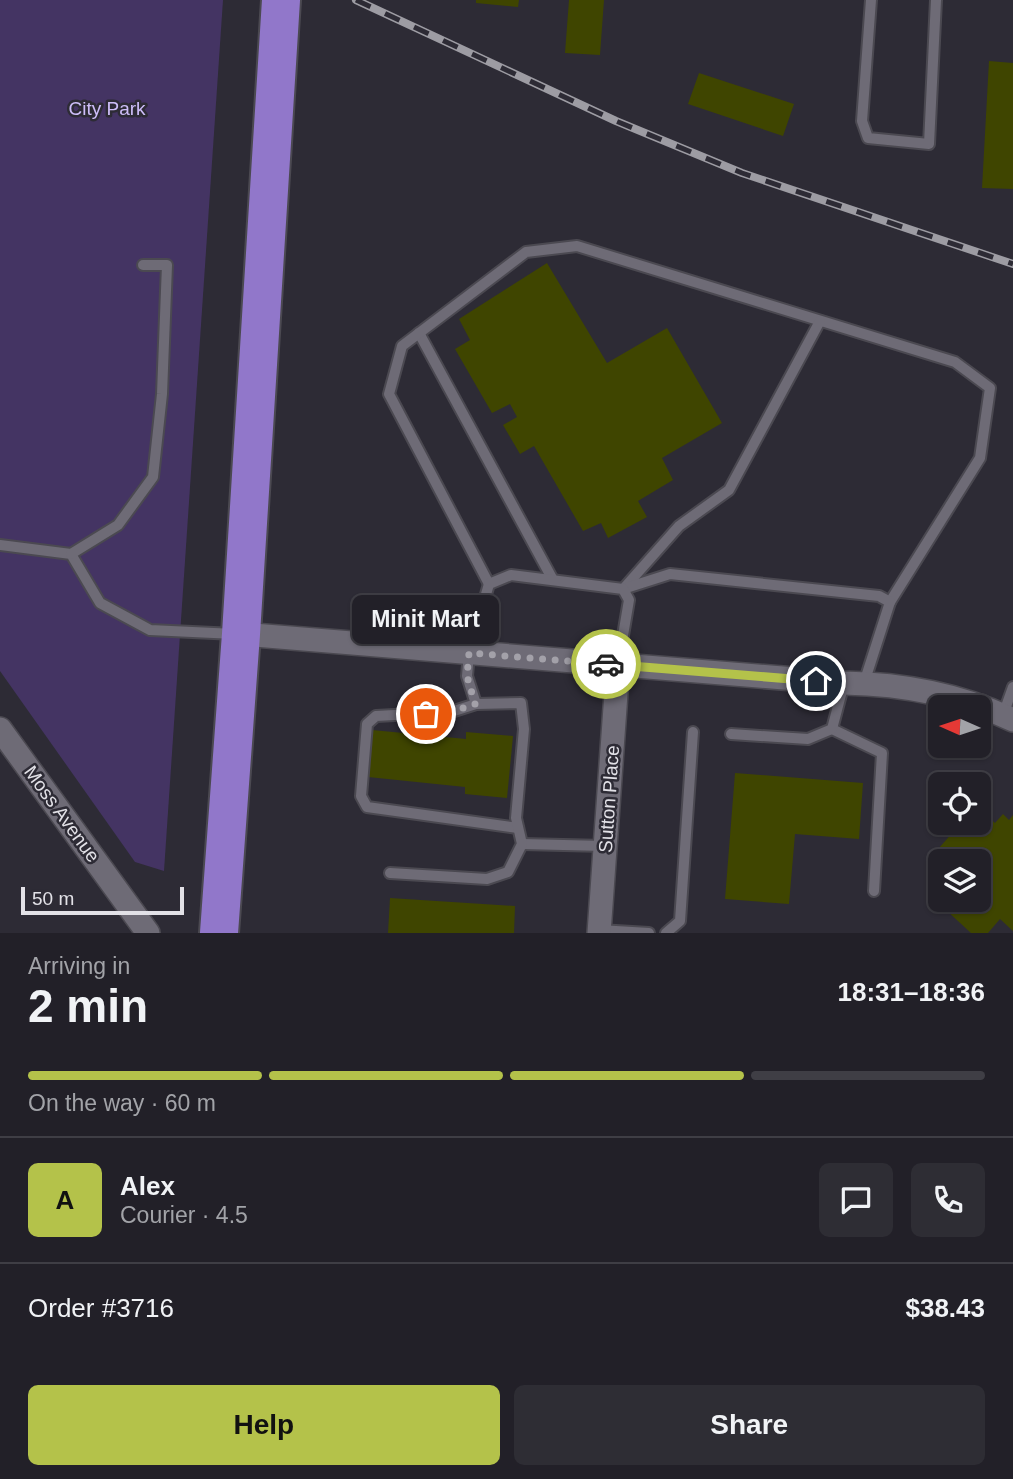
<!DOCTYPE html>
<meta charset="utf-8">
<style>
:root{--surface:#222028;--page:#2e2d34;--text:#f1f3f6;--muted:#a2a3a8;--line:#3f3e45;--accent:#b4c24a}
body{margin:0;font-family:Helvetica,sans-serif;background:var(--page);color:var(--text);height:100vh;display:flex;flex-direction:column;font-size:26px;white-space:nowrap}
*{box-sizing:border-box;margin:0}
p{font-size:23px;color:var(--muted)}
.icon{flex:none;width:38px;height:38px;fill:none;stroke:currentColor;stroke-width:2;stroke-linecap:round;stroke-linejoin:round}
.map{position:relative;height:933px;overflow:hidden}
.side{display:flex;flex-direction:column;background:var(--surface);flex:1}
.side>*{flex:none}
.needle{width:46px;rotate:273deg}
.controls{position:absolute;left:928px;top:695px;display:grid;gap:14px}
.controls a{display:grid;place-items:center;width:63px;height:63px;border-radius:10px;background:var(--surface);box-shadow:0 2px 5px #0004,0 0 0 2px var(--line);font-size:35px}
.scale{position:absolute;left:21px;bottom:18px;width:163px;box-sizing:border-box;padding-left:7px;border:4px solid #e2e1e7;border-top:0;font-size:19px;line-height:24px;white-space:nowrap;color:#e2e1e7;-webkit-text-stroke:5px #2d2b35;paint-order:stroke}
.pin{position:absolute;display:grid;place-items:center;width:60px;height:60px;color:#fff;margin:-30px;border:4px solid #fff;border-radius:50%;box-shadow:0 2px 7px #0007}
.courier{position:absolute;display:grid;place-items:center;width:70px;height:70px;margin:-35px;border:5px solid #b4c24a;border-radius:50%;background:#fff;color:#222;box-shadow:0 2px 9px #0007}
.bubble{position:absolute;height:49px;border-radius:10px;background:var(--surface);box-shadow:0 2px 5px #0004,0 0 0 2px var(--line);font-size:23px;font-weight:700;line-height:49px;text-align:center}
.summary em{font-style:normal;font-weight:700}
.summary div{display:flex;flex-direction:column-reverse}
.summary{display:flex;align-items:center;justify-content:space-between;height:119px;padding:0 28px}
h1{font-size:46px;font-weight:700;line-height:52px}
.bar{display:grid;grid-template-columns:repeat(4,1fr);gap:10px 7px;align-content:center;height:84px;padding:0 28px}
.bar i{height:9px;border-radius:5px;background:var(--line)}
.bar .on{background:var(--accent)}
.bar p{grid-column:span 4}
.line{display:flex;align-items:center;gap:18px;padding:0 28px;border-top:2px solid var(--line)}
.line div{flex:1}
.round{display:grid;place-items:center;flex:none;width:74px;height:74px;border-radius:10px;background:var(--page)}
.cta{display:flex;gap:14px;margin-top:auto;padding:14px 28px}
.cta a{flex:1;height:80px;border-radius:10px;background:var(--accent);color:#111;font-size:28px;font-weight:700;line-height:80px;text-align:center}
.cta a+a{background:var(--page);color:var(--text)}
.map>svg:first-child{display:block}
.green{fill:#443463}
.building{fill:#3f4500}
.lines{fill:none;stroke-linecap:round;stroke-linejoin:round}
.lane-casing{stroke:#4b4951;stroke-width:14}
.street-casing{stroke:#4b4951;stroke-width:26}
.highway-casing{stroke:#4b4951;stroke-width:42}
.lane{stroke:#6e6b76;stroke-width:10}
.street{stroke:#6e6b76;stroke-width:23}
.highway{stroke:#9177ca;stroke-width:38}
.rail-casing{stroke:#9d9ca3;stroke-width:8}
.rail{stroke:#2d2b35;stroke-width:5;stroke-dasharray:16;stroke-linecap:butt}
.done{stroke:#a3a1a9;stroke-width:7;stroke-dasharray:0 12.6}
.route{stroke:#b4c24a;stroke-width:9}
.labels{text-anchor:middle;dominant-baseline:central;stroke-width:5;stroke-linejoin:round;paint-order:stroke}
.park-label{font-size:19px;fill:#cdbdf8;stroke:#2d2b35}
.street-label{font-size:19px;fill:#e2e1e7;stroke:#2d2b35}
</style>
<div class="map">
<svg width="1013" height="933" viewBox="0 0 1013 933">
<rect width="100%" height="100%" fill="#2d2b35"/>
<polygon class="green" points="0,0 223,0 164,871 135,862 0,671"/>
<g class="building">
<polygon points="476,0 519,0 518,7 476,3"/>
<polygon points="569,0 604,0 600,55 565,53"/>
<polygon points="989,61 1013,63 1013,189 982,188"/>
<polygon points="699,73 794,104 783,136 688,104"/>
<polygon points="547,263 607,363 667,328 722,423 662,458 673,480 638,501 647,517 608,538 601,523 583,531 534,446 520,454 503,425 517,417 510,404 492,413 455,349 470,340 459,319"/>
<polygon points="372,730 466,739 466,732 513,736 507,798 465,794 465,787 368,777"/>
<polygon points="735,773 863,783 859,839 795,834 789,904 725,899"/>
<polygon points="978,808 995,823 1003,814 1009,820 1013,815 1013,931 1000,919 988,933 971,933 934,899 940,892 940,900 978,900 978,861 940,861 940,865 931,857 962,822 978,822"/>
<polygon points="390,898 515,906 514,933 388,933"/>
</g>
<g class="lines">
<defs>
<g id="lane">
<polyline points="871,0 862,121 868,138 929,144 936,0"/>
<polyline points="419,333 553,580"/>
<polyline points="0,545 71,554 100,603 150,630 235,634"/>
<polyline points="71,554 118,525 153,477 162,394 167,265 143,265"/>
<polyline points="489,584 389,394 402,346 526,252 577,246 955,362 990,388 980,458 890,602"/>
<polyline points="625,587 679,526 729,490 820,321"/>
<polyline points="623,589 670,574 879,596 890,602 864,683"/>
<polyline points="476,704 451,712 376,716 367,724 361,796 367,807 518,828"/>
<polyline points="1003,715 1013,687"/>
<polyline points="832,729 882,753 874,891"/>
<polyline points="731,734 808,739 832,729 844,683"/>
<polyline points="522,844 605,846"/>
<polyline points="390,873 487,879 508,872 522,844 516,818 524,729 521,703 476,704 467,676 469,653 489,584 511,575 623,589 629,600 618,665"/>
<polyline points="599,930 649,933"/>
<polyline points="666,933 680,921 693,732"/>
</g>
<g id="street">
<path d="M 241,634 L 844,683 C 903,684 959,694 1013,720"/>
<polyline points="0,729 148,933"/>
<polyline points="599,933 618,665"/>
</g>
<polyline id="highway" points="219,933 241,634 281,0"/>
</defs>
<use href="#lane" class="lane-casing"/>
<use href="#street" class="street-casing"/>
<use href="#highway" class="highway-casing"/>
<use href="#lane" class="lane"/>
<use href="#street" class="street"/>
<use href="#highway" class="highway"/>
<defs>
<polyline id="rail" points="356,0 616,121 742,173 1013,264"/>
</defs>
<use href="#rail" class="rail-casing"/>
<use href="#rail" class="rail"/>
</g>
<g class="lines">
<polyline class="done" points="426,714 451,712 475,704 467,676 469,653 606,664"/>
<polyline class="route" points="606,664 816,681"/>
</g>
<g class="labels">
<g class="park-label">
<text x="107" y="108">City Park</text>
</g>
<g class="street-label">
<text transform="translate(609 799) rotate(-86)">Sutton Place</text>
<text transform="translate(62 814) rotate(54)">Moss Avenue</text>
</g>
</g>
</svg>
<div class="controls">
<a><svg class="needle" viewBox="-14 -14 28 28"><path d="M0-13l5 13h-10z" fill="#e53935"/><path d="M0 13l5-13h-10z" fill="#a2a3a8"/></svg></a>
<a><svg class="icon" aria-label="locate" viewBox="0 0 24 24"><circle cx="12" cy="12" r="6"/><path d="M12 2v4M12 18v4M2 12h4M18 12h4"/></svg></a>
<a><svg class="icon" aria-label="layers" viewBox="0 0 24 24"><path d="M12 4l9 5-9 5-9-5zM3 14l9 5 9-5"/></svg></a>
</div>
<div class="scale">50 m</div>
<div class="pin" style="left:426px;top:714px;background:#ea580c"><svg class="icon" aria-label="bag" viewBox="0 0 24 24"><path d="M5 8h14l-1 12H6zM9 8a3 3 0 0 1 6 0"/></svg></div>
<div class="pin" style="left:816px;top:681px;background:#1f2937"><svg class="icon" aria-label="home" viewBox="0 0 24 24"><path d="M3 11l9-7 9 7M6 9v11h12V9"/></svg></div>
<div class="courier" style="left:606px;top:664px"><svg class="icon" aria-label="car" viewBox="0 0 24 24"><path d="M5 17H2v-5l4-1 3-4h7l3 4 3 1v5h-3M9 17h6M6 11h13"/><circle cx="7" cy="17" r="2"/><circle cx="17" cy="17" r="2"/></svg></div>
<div class="bubble" style="left:352px;top:595px;width:147px">Minit Mart</div>
</div>
<section class="side">
<div class="summary"><div><h1>2 min</h1><p>Arriving in</p></div><em>18:31–18:36</em></div>
<div class="bar"><i class="on"></i><i class="on"></i><i class="on"></i><i></i><p>On the way · 60 m</p></div>
<div class="line" style="height:126px"><b class="round" style="background:var(--accent);color:#111">A</b><div><b>Alex</b><p>Courier · 4.5</p></div><a class="round"><svg class="icon" aria-label="chat" viewBox="0 0 24 24"><path d="M4 5h16v11H9l-5 4z"/></svg></a><a class="round"><svg class="icon" aria-label="phone" viewBox="0 0 24 24"><path d="M5 4h4l2 5-3 2q2 4 5 5l2-3 5 2v4C11 20 4 13 5 4z"/></svg></a></div>
<div class="line" style="height:91px"><div>Order #3716</div><b>$38.43</b></div>
<div class="cta"><a>Help</a><a>Share</a></div>
</section>
